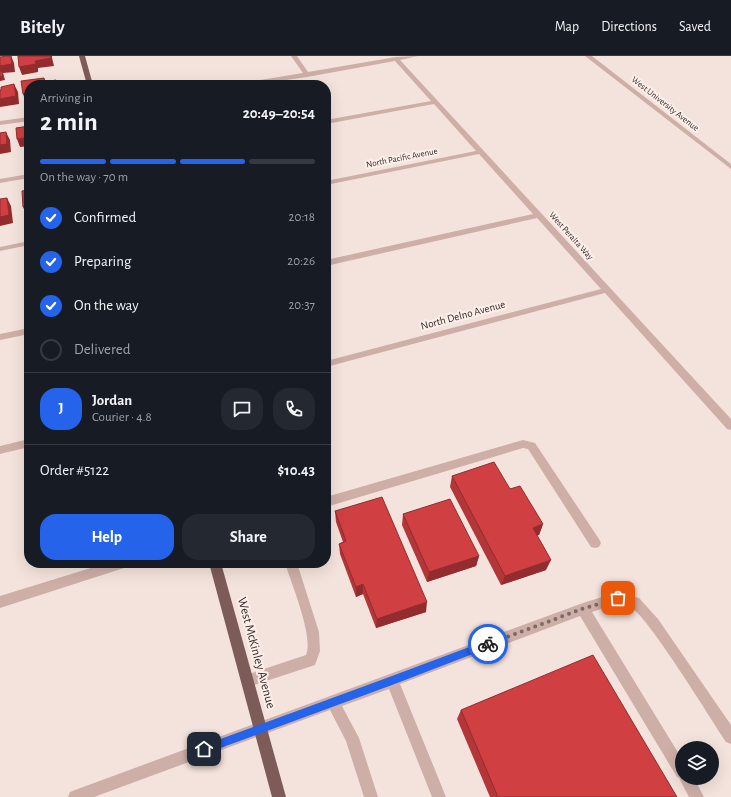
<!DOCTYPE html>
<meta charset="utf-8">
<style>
:root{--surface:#171b24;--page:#242831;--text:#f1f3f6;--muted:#9ea1a6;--line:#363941;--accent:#2563eb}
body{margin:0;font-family:"Alegreya Sans",sans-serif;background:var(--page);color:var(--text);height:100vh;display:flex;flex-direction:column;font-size:15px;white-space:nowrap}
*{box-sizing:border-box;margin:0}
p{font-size:13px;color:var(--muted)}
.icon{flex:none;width:22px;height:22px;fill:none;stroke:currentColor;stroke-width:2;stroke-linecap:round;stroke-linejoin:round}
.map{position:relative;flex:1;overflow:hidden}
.sheet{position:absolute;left:24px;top:24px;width:307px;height:488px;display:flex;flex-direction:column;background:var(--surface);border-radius:16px;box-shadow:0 4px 16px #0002}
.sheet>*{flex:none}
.buttons{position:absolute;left:675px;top:685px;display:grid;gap:8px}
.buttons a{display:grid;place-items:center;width:44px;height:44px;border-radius:50%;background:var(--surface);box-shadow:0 4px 16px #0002;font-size:20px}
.pin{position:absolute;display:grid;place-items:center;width:34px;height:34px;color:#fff;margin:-17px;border-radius:8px;box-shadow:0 2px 6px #0006}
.courier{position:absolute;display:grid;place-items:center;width:40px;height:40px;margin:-20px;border:3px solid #2563eb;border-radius:50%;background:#fff;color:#222;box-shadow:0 1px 5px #0007}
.head em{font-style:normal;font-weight:600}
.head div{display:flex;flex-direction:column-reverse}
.head{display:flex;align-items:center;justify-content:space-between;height:68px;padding:0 16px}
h1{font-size:26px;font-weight:600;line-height:30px}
.bar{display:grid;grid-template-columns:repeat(4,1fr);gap:6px 4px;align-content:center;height:48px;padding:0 16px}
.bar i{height:5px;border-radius:3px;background:var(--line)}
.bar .on{background:var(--accent)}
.bar p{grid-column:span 4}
.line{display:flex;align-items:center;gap:10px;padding:0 16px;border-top:1px solid var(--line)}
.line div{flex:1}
.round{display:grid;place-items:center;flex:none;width:42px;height:42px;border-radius:16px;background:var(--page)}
ol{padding:0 16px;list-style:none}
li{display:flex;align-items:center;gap:12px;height:44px}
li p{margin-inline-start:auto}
li .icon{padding:4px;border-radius:50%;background:var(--accent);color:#fff;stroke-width:4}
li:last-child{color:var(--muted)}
li i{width:22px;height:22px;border:2px solid var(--line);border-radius:50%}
.primary-button{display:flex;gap:8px;margin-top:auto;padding:8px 16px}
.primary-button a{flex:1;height:46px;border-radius:16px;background:var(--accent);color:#fff;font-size:16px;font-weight:600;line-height:46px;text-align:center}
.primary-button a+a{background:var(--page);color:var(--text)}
header{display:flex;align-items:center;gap:24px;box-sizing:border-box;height:56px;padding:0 20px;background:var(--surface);border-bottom:1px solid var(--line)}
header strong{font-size:19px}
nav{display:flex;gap:22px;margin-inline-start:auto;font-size:14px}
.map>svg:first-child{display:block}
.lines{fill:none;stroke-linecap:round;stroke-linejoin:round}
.minor{fill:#ceafa7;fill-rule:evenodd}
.major{fill:#7d5b58;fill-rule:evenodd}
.wall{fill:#b33638}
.shaded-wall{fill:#922c2e}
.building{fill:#d03f41;stroke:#922c2e}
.route{fill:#2563eb}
.done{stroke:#7b6a67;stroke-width:4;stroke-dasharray:0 7.2}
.labels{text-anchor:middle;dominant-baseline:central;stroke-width:4;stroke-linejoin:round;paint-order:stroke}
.far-street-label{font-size:9px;fill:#3a2928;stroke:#fbefea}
.street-label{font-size:11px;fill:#3a2928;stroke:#fbefea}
.near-street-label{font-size:13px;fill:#3a2928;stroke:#fbefea}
</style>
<header>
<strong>Bitely</strong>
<nav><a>Map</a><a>Directions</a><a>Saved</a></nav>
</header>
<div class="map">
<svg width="731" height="741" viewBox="0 0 731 741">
<rect width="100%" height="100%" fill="#f4e3dc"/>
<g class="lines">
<g class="minor">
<polygon points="291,0 297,0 308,16 396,1 418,0 400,4 731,363 731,374 727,373 605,237 326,311 326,305 601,233 537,162 326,210 326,204 533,158 479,98 326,129 326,125 476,95 434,48 326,68 326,64 431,45 395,5 307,21 253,29 239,29 242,27 303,17"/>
<polygon points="585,0 592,0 731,108 731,113"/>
<polygon points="29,61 29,65 0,69 0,65"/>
<polygon points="29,118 29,122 0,127 0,123"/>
<polygon points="29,185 29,189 0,195 0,191"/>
<polygon points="29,272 29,278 0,284 0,278"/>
<polygon points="29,383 29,391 0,398 0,390"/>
<polygon points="523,384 535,387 599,483 601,487 599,491 595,492 591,491 528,393 523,392 326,451 326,441"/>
<polygon points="107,507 130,507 128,511 124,512 0,552 0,540"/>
<path d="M 285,507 L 297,507 L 319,576 L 320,595 L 315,609 L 248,631 L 243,630 L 242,625 L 243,620 L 306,599 C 314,581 291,527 285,507 Z"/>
<path d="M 618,536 L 639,542 L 658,563 L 731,669 L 731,688 L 726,686 C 712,665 646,557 630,551 C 617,545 604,552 592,556 L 682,703 L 682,722 L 694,722 L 704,741 L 689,741 L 679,722 L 677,721 L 580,560 L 400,628 L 446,741 L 432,741 L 389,633 L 342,650 L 359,682 L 378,741 L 364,741 L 346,685 L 330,654 L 94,741 L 68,741 L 70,736 L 75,734 L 583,547 Z"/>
</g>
<g class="major">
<polygon points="79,0 85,0 93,29 87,29"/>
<polygon points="209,507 221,507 286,741 272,741"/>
</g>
</g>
<g class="wall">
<polygon points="452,420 510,433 543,468 539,479 537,479 546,514 501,529 450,431"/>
<polygon points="335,455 426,556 376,572 363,538 356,541 340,498 339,488 343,486 336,466"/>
<polygon points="403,458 479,500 476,510 427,526 402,469"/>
<polygon points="461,654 677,741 490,741 457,663"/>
</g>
<g class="shaded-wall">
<polygon points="11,0 14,7 15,16 3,17 5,24 0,25 0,10"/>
<polygon points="51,0 52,0 52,2 54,10 38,12 38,16 22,19 19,11 35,5"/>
<polygon points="14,28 18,36 19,48 0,51 0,43"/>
<polygon points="29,37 29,46 26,46 23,38"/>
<polygon points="6,76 10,84 11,96 0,98 0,89"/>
<polygon points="28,81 29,83 29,91 29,90 20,91 17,83"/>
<polygon points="7,142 11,150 13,167 0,170 0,161"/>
<polygon points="29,150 29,159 27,160 23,151"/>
<polygon points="543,468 539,479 529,482 533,472"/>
<polygon points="479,500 476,510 427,526 429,516"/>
<polygon points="551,504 546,514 501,529 505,520"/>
<polygon points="363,528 363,538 356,541 356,531"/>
<polygon points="427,546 426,556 376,572 377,563"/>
</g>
<g class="building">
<polygon points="8,0 11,0 12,8 0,10 0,1"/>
<polygon points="18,0 51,0 51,2 35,5 36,8 19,11"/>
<polygon points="0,15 2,15 3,20 0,21"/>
<polygon points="44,22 45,26 56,24 57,29 29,29 29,37 23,38 21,25"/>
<polygon points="14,28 16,40 0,43 0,34 1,34 1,31"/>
<polygon points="29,70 29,89 28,89 28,81 17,83 16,72"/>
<polygon points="6,76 7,88 0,89 0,77"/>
<polygon points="29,134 29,150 23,151 22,135"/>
<polygon points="7,142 9,159 0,161 0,143"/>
<polygon points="494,406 510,433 520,430 543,468 533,472 551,504 505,520 452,420"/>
<polygon points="382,441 427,546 377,563 363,528 356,531 339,488 346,485 335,455"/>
<polygon points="450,443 479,500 429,516 403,458"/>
<polygon points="593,599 677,741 498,741 461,654"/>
</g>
<polygon class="route" points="488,584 491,585 491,591 392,629 204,698 200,696 199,693 200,690 204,689 392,620"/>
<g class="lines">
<polyline class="done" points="488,588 582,553 618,542"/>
</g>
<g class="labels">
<g class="far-street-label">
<text transform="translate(665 48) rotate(38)">West University Avenue</text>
<text transform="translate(402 102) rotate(-11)">North Pacific Avenue</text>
<text transform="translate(571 180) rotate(48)">West Peralta Way</text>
</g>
<g class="street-label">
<text transform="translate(463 259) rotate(-15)">North Delno Avenue</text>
</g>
<g class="near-street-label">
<text transform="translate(256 597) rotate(75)">West McKinley Avenue</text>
</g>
</g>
</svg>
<div class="buttons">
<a><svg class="icon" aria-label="layers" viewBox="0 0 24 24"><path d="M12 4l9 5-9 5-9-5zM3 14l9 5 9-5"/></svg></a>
</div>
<div class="pin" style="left:618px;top:542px;background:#ea580c"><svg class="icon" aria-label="bag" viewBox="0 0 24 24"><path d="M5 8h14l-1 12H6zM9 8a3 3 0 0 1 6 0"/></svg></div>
<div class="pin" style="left:204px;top:693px;background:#1f2937"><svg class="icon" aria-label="home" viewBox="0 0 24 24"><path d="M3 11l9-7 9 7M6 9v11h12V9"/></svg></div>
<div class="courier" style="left:488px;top:588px"><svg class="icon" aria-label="bike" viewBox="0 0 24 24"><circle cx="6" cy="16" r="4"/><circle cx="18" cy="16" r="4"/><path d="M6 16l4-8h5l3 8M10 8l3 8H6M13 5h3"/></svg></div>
<section class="sheet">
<div class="head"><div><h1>2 min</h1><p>Arriving in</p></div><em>20:49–20:54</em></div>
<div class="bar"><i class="on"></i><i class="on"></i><i class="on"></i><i></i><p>On the way · 70 m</p></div>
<ol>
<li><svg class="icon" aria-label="check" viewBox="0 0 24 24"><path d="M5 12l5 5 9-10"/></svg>Confirmed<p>20:18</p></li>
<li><svg class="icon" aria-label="check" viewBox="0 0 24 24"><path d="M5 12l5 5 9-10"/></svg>Preparing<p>20:26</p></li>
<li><svg class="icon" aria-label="check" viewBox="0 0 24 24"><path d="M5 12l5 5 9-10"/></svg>On the way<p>20:37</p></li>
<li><i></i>Delivered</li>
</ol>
<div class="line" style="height:72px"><b class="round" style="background:var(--accent);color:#fff">J</b><div><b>Jordan</b><p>Courier · 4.8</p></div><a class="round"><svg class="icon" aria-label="chat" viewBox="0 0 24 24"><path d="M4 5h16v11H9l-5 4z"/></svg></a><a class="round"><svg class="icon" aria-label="phone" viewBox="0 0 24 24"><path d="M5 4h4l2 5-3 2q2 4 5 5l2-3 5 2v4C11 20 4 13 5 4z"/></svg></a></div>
<div class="line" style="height:52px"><div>Order #5122</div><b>$10.43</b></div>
<div class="primary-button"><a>Help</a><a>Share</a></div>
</section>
</div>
